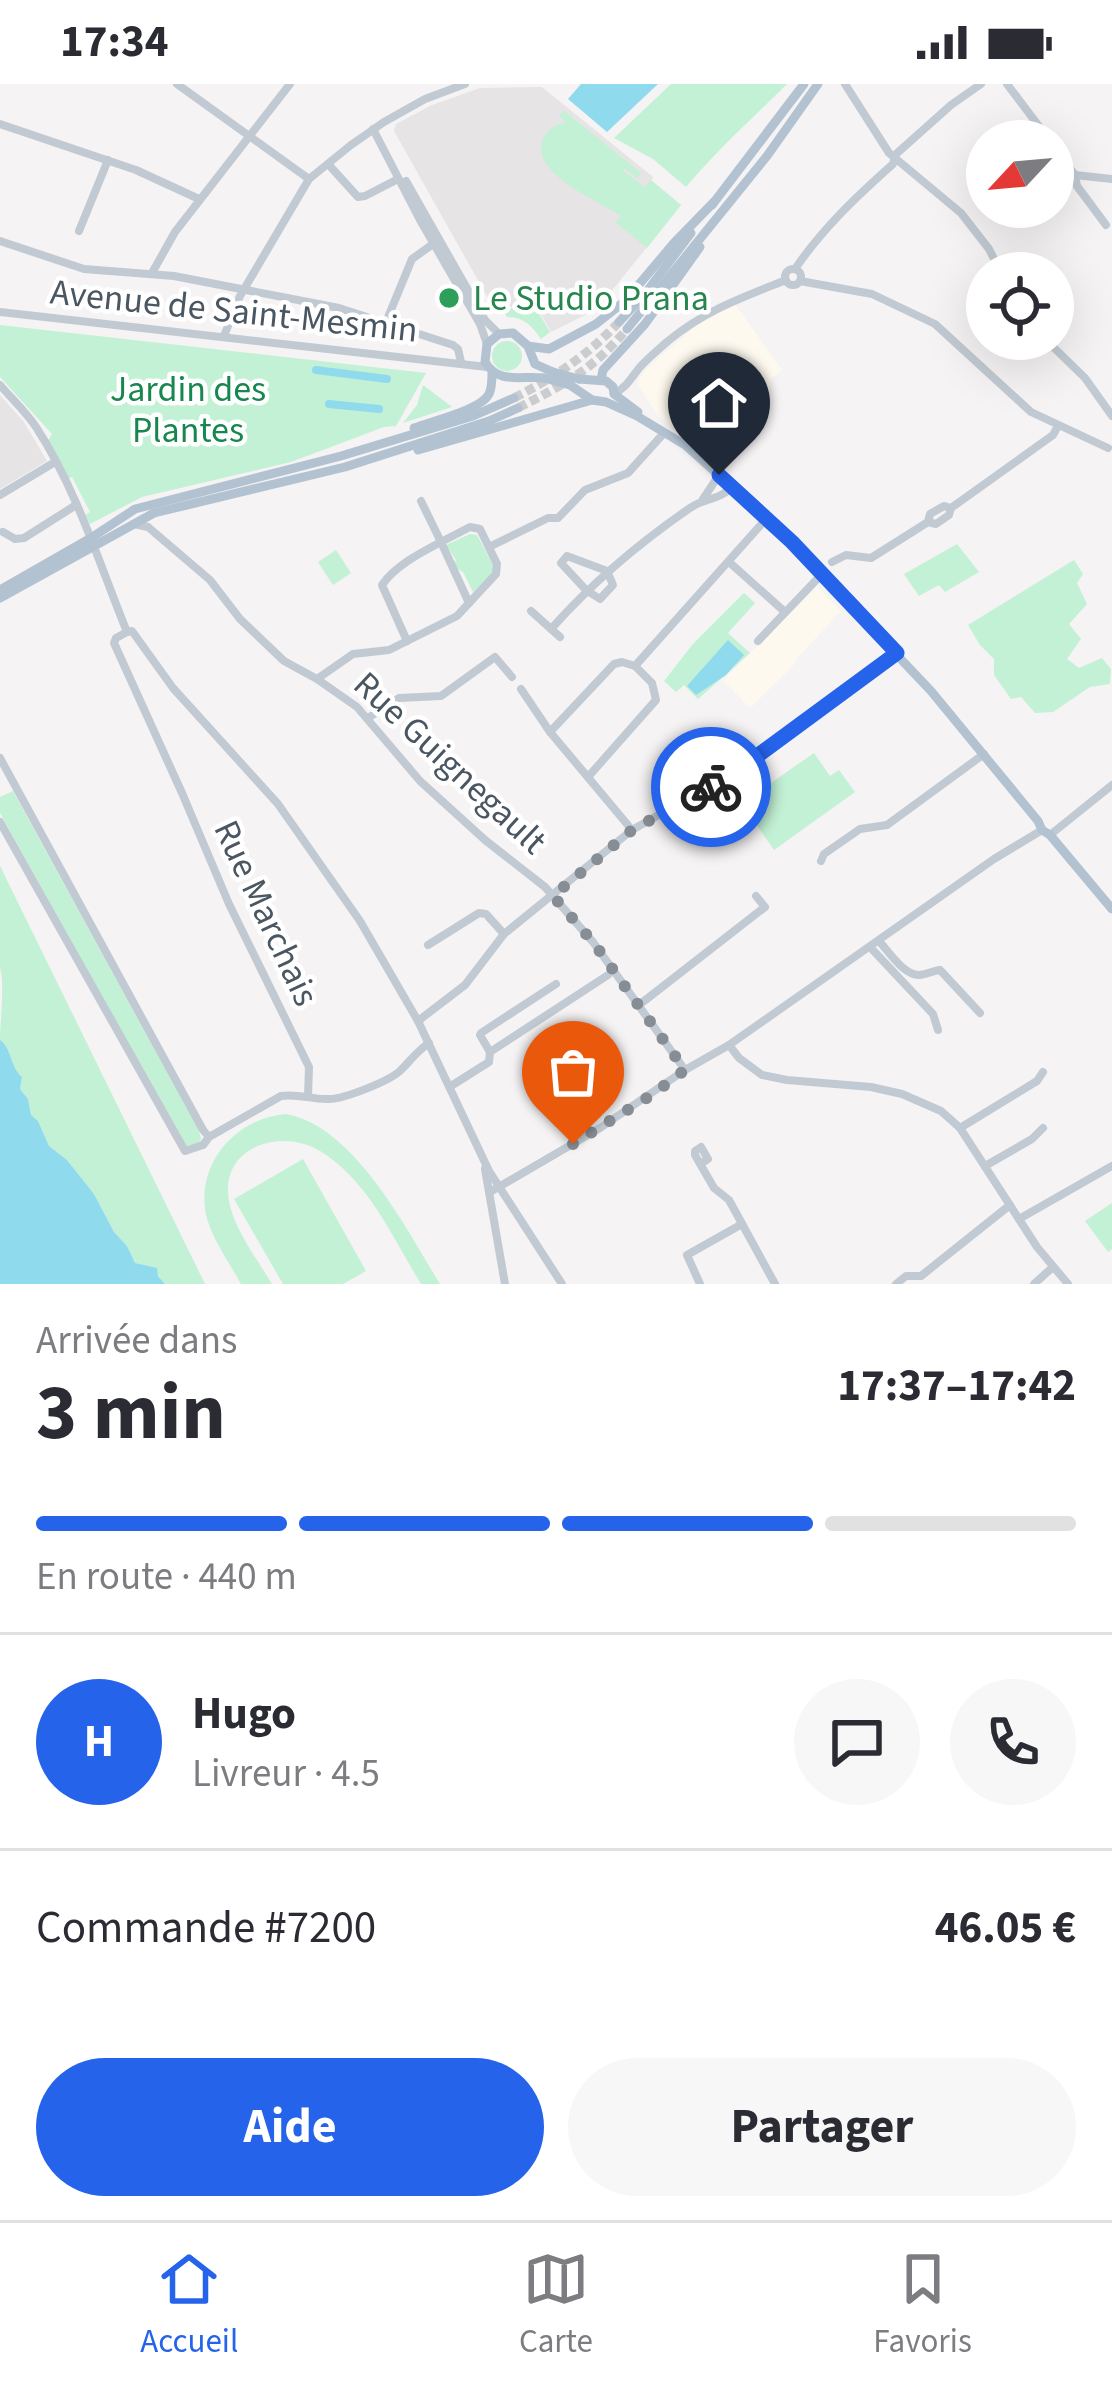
<!DOCTYPE html>
<html lang="fr">
<meta charset="utf-8">
<style>
:root{--surface:#fff;--page:#f7f7f7;--text:#2b2b33;--muted:#7c7c81;--line:#e1e1e2;--accent:#2563eb}
body{margin:0;font-family:"Source Sans 3",sans-serif;background:var(--page);color:var(--text);height:100vh;display:flex;flex-direction:column;font-size:45px;white-space:nowrap}
*{box-sizing:border-box;margin:0}
p{font-size:39px;color:var(--muted)}
.icon{flex:none;width:66px;height:66px;fill:none;stroke:currentColor;stroke-width:2;stroke-linecap:round;stroke-linejoin:round}
.map{position:relative;height:1200px;overflow:hidden}
.panel{display:flex;flex-direction:column;background:var(--surface);flex:1}
.panel>*{flex:none}
.needle{width:78px;rotate:244deg}
.tools{position:absolute;left:966px;top:36px;display:grid;gap:24px}
.tools a{display:grid;place-items:center;width:108px;height:108px;border-radius:50%;background:var(--surface);box-shadow:0 12px 48px #0002;font-size:60px}
.pin{position:absolute;display:grid;place-items:center;width:102px;height:102px;color:#fff;margin:-123px -51px;border-radius:50% 50% 50% 0;rotate:-45deg;box-shadow:0 0 12px #0007}
.pin .icon{rotate:45deg}
.courier{position:absolute;display:grid;place-items:center;width:120px;height:120px;margin:-60px;border:9px solid #2563eb;border-radius:50%;background:#fff;color:#222;box-shadow:0 3px 15px #0007}
.summary em{font-style:normal;font-weight:700}
.summary div{display:flex;flex-direction:column-reverse}
.summary{display:flex;align-items:center;justify-content:space-between;height:204px;padding:0 36px}
h1{font-size:78px;font-weight:700;line-height:90px}
.bar{display:grid;grid-template-columns:repeat(4,1fr);gap:18px 12px;align-content:center;height:144px;padding:0 36px}
.bar i{height:15px;border-radius:9px;background:var(--line)}
.bar .current{background:var(--accent)}
.bar p{grid-column:span 4}
.line{display:flex;align-items:center;gap:30px;padding:0 36px;border-top:3px solid var(--line)}
.line div{flex:1}
.round{display:grid;place-items:center;flex:none;width:126px;height:126px;border-radius:63px;background:var(--page)}
.action{display:flex;gap:24px;margin-top:auto;padding:24px 36px}
.action a{flex:1;height:138px;border-radius:72px;background:var(--accent);color:#fff;font-size:48px;font-weight:700;line-height:138px;text-align:center}
.action a+a{background:var(--page);color:var(--text)}
.status{display:flex;justify-content:space-between;align-items:center;height:84px;padding:0 60px;background:var(--surface);direction:ltr}
.status svg{height:33px;fill:currentColor}
.menu{display:flex;justify-content:space-around;align-items:center;height:168px;border-top:3px solid var(--line);background:var(--surface);font-size:33px;color:var(--muted)}
.menu a{display:grid;justify-items:center;gap:6px}
.menu .current{color:var(--accent)}
.map>svg:first-child{display:block}
.commercial{fill:#fdf9ef}
.education{fill:#e6e4e5}
.green{fill:#c3f1d5}
.water{fill:#90daee}
.lines{fill:none;stroke-linecap:round;stroke-linejoin:round}
.canal{stroke:#90daee;stroke-width:8}
.major-tunnel{stroke:#caccce;stroke-width:9;stroke-dasharray:9 4.5;stroke-linecap:butt}
.minor{stroke:#c1cad2;stroke-width:8}
.major{stroke:#b3c2d1;stroke-width:9}
.major-bridge{stroke:#b3c2d1;stroke-width:9}
.done{stroke:#868d94;stroke-width:12;stroke-dasharray:0 21.6}
.route{stroke:#2563eb;stroke-width:15}
.leisure-dot{fill:#2e9e5b;stroke:#fff;stroke-width:4.5}
.labels{text-anchor:middle;dominant-baseline:central;stroke-width:9;stroke-linejoin:round;paint-order:stroke}
.leisure-label{font-size:36px;fill:#27864d;stroke:#fff;text-anchor:start}
.street-label{font-size:36px;fill:#4a5661;stroke:#fff}
.park-label{font-size:36px;fill:#17864f;stroke:#fff}
</style>
<div class="status"><b>17:34</b><svg viewBox="0 0 49 12"><path d="M0 12V9h3v3zM5 12V6h3v6zM10 12V3h3v9zM15 12V0h3v12zM26 1h20v11H26zM47 4h2v5h-2z"/></svg></div>
<div class="map">
<svg width="1112" height="1200" viewBox="0 0 1112 1200">
<rect width="100%" height="100%" fill="#f5f3f3"/>
<g class="commercial">
<polygon points="735,220 782,286 772,294 766,320 772,330 730,360 721,348 706,357 702,355 697,360 658,332 637,299 645,286 698,240"/>
<polygon points="817,503 841,527 799,572 792,583 750,624 723,596"/>
</g>
<g class="education">
<polygon points="542,3 653,93 651,97 681,121 597,225 551,248 531,213 497,230 394,47 396,40 432,21 480,4"/>
<polygon points="0,311 24,338 47,377 0,405"/>
</g>
<g class="green">
<path d="M 671,0 L 787,0 C 753,34 717,66 686,103 L 653,75 L 614,54 Z"/>
<path d="M 564,27 L 641,89 L 637,94 L 624,84 L 624,88 L 645,103 L 651,96 L 681,121 L 647,164 L 616,139 L 621,132 C 600,117 529,90 543,55 C 548,44 556,41 566,38 L 559,32 Z"/>
<path d="M 530,214 L 550,248 L 541,255 C 532,242 524,233 507,233 L 504,228 Z"/>
<polygon points="0,241 426,289 396,342 384,343 291,378 142,413 90,440 85,431 90,428 72,393 67,395 48,357 52,350 0,293"/>
<circle cx="507" cy="272" r="15"/>
<polygon points="423,301 452,323 403,339 417,321"/>
<polygon points="470,450 477,451 493,481 494,488 473,508 463,488 456,484 454,478 456,476 446,461"/>
<polygon points="957,460 979,488 945,508 939,501 919,512 904,490"/>
<polygon points="336,466 351,489 333,501 318,478"/>
<polygon points="1074,476 1083,490 1077,499 1087,520 1069,540 1081,555 1067,575 1079,584 1102,574 1111,585 1110,600 1090,603 1053,628 1035,629 1021,613 1011,615 994,591 994,575 980,561 968,541"/>
<polygon points="744,509 755,519 728,549 750,569 698,615 684,601 676,608 664,597 693,560"/>
<polygon points="814,669 830,692 839,686 855,708 774,766 747,727 771,709 768,701"/>
<polygon points="13,707 198,1045 201,1054 200,1059 186,1062 182,1056 0,729 0,713"/>
<path d="M 0,782 L 205,1200 L 165,1200 L 152,1184 L 135,1179 L 127,1162 L 114,1148 L 94,1110 L 67,1076 L 49,1062 L 38,1037 L 31,1031 L 28,1015 L 20,1005 L 22,993 C 10,983 12,964 0,956 C 0,937 5,899 0,884 Z"/>
<path d="M 285,1030 C 353,1040 407,1146 440,1200 L 421,1200 C 393,1154 368,1096 320,1067 C 281,1043 219,1063 229,1117 C 234,1145 257,1175 272,1200 L 241,1200 C 229,1178 212,1155 206,1131 C 196,1079 235,1035 285,1030 Z"/>
<polygon points="303,1075 366,1187 343,1200 283,1200 234,1115"/>
<polygon points="1112,1119 1112,1165 1108,1168 1085,1137"/>
</g>
<g class="water">
<polygon points="581,0 658,0 607,48 568,15"/>
<polygon points="728,556 744,571 726,591 696,611 687,602"/>
<path d="M 0,956 C 12,964 10,983 22,993 L 20,1005 L 28,1015 L 31,1031 L 38,1037 L 49,1062 L 67,1076 L 94,1110 L 114,1148 L 127,1162 L 135,1179 L 157,1184 L 158,1192 L 165,1200 L 0,1200 Z"/>
</g>
<g class="lines">
<g class="canal">
<polyline points="316,286 387,295"/>
<polyline points="329,320 379,325"/>
</g>
<g class="major-tunnel">
<path d="M 514,314 C 555,293 588,271 619,238"/>
<path d="M 518,324 C 565,300 592,286 627,245"/>
</g>
<g class="minor">
<polyline points="177,0 309,95"/>
<polyline points="845,0 889,69 961,129 989,165 1001,189"/>
<polyline points="1007,0 1050,57"/>
<polyline points="0,40 136,86 199,115"/>
<polyline points="373,45 420,136 480,240 487,260"/>
<polyline points="1053,61 1075,91 1112,95"/>
<polyline points="328,80 358,113 365,112 398,95"/>
<polyline points="1075,91 1077,102 1106,141"/>
<polyline points="406,97 485,236 499,250"/>
<polyline points="79,147 108,76"/>
<polyline points="0,157 84,185 174,192 339,224 453,261 458,265 461,278"/>
<path d="M 795,185 C 823,144 856,113 893,80 L 895,71 L 951,21 L 981,0"/>
<circle cx="793" cy="193" r="8"/>
<polyline points="152,189 175,148 290,0"/>
<polyline points="800,197 872,210 935,240 1031,328 1108,364"/>
<polyline points="0,228 487,283"/>
<polyline points="386,238 412,175 433,160"/>
<polyline points="224,252 240,212 309,95 351,61 384,38 425,15 465,0"/>
<polyline points="1045,255 1085,294 1112,332"/>
<path d="M 0,301 C 12,315 26,328 36,343 C 77,406 99,479 127,548 L 132,547 L 173,604 L 278,720 L 360,837 L 418,937 L 489,1087 L 562,1200"/>
<path d="M 614,310 C 627,303 631,294 640,283 C 648,274 659,265 668,257 C 706,226 741,214 786,196"/>
<polyline points="0,411 55,378"/>
<polyline points="703,415 719,391"/>
<polyline points="928,438 930,430 944,422 951,424"/>
<polyline points="134,440 148,443 210,496 240,535 284,577 317,595 357,623 420,697 485,756 545,803 593,858 685,986"/>
<polyline points="3,448 15,455 24,454 76,421"/>
<polyline points="489,463 548,434 558,434 585,406 628,389 664,349"/>
<polygon points="567,472 607,487 613,501 600,515 586,506 561,479"/>
<polyline points="729,478 785,528"/>
<polyline points="832,478 846,471 871,474 928,438 936,440 949,431 951,424 1053,351 1058,342"/>
<polyline points="531,527 560,553"/>
<path d="M 551,545 C 592,499 639,459 690,424 C 704,414 720,416 732,403"/>
<polyline points="127,548 116,554 114,559 182,709 229,820 309,983 308,1012"/>
<path d="M 407,557 L 382,501 C 395,482 420,469 441,458 L 469,519"/>
<polyline points="758,557 821,491"/>
<polyline points="317,595 353,570 389,566 457,532 496,490 497,480 480,445 470,443 441,458 421,417"/>
<polyline points="521,605 550,648 632,746"/>
<polyline points="368,634 399,614 441,612 495,573 512,593"/>
<polyline points="550,648 614,580 622,578 635,582"/>
<polyline points="0,674 203,1046 209,1053"/>
<polyline points="588,693 656,616 652,599 635,582 767,434"/>
<path d="M 0,738 L 185,1067 L 203,1061 L 209,1053 L 281,1012 C 298,1009 312,1016 329,1015 C 344,1015 390,997 401,986 C 411,976 417,967 429,959"/>
<polyline points="1050,751 1112,701"/>
<polyline points="821,777 824,770 860,745 887,741 984,670"/>
<path d="M 879,857 C 889,868 904,892 920,891 C 927,890 933,887 940,886 L 980,929"/>
<polyline points="428,861 479,829 486,830 504,850"/>
<polyline points="870,863 933,930 938,946"/>
<polyline points="639,921 765,823 756,812"/>
<polyline points="418,937 465,901 504,850 632,746 738,686 897,569"/>
<polyline points="729,961 739,974 762,991 787,996 871,1003 902,1010 941,1027 960,1044 1037,1163 1068,1200"/>
<polyline points="490,968 480,951 481,949 556,900"/>
<polyline points="451,1002 489,978 490,968 608,891"/>
<polyline points="960,1044 1037,997 1043,988"/>
<polyline points="700,1080 708,1075 701,1063 695,1067 695,1071 714,1104 729,1116 775,1200"/>
<polyline points="985,1082 1032,1055 1043,1044"/>
<polyline points="485,1085 505,1200"/>
<polyline points="490,1108 600,1044 685,986 729,961 994,775 1042,746"/>
<polyline points="1019,1135 1112,1082"/>
<polyline points="700,1200 687,1171 742,1140"/>
<polyline points="896,1200 906,1192 921,1192 1010,1121"/>
<polyline points="1034,1200 1053,1183"/>
</g>
<g class="major">
<polyline points="712,121 804,0"/>
<polyline points="619,238 645,210 691,149"/>
<polyline points="627,245 767,72 818,0"/>
<polyline points="528,262 535,280 553,288"/>
<path d="M 544,294 C 521,291 499,301 485,278 L 487,260 L 499,250 L 513,249 L 528,262 L 549,265 L 596,240 L 625,217 L 674,159 L 714,118"/>
<polyline points="579,295 606,297 613,303 614,310 638,328"/>
<polyline points="601,296 603,286 645,240 700,163"/>
<polyline points="570,301 592,316 606,318 637,332 685,361 767,434 931,607 1038,737 1042,746 1050,751 1112,825"/>
<path d="M 414,344 C 432,337 481,326 489,310 C 492,304 492,295 492,289"/>
<polyline points="418,366 592,316"/>
<polyline points="0,506 91,454 135,425 341,372 473,332 514,314"/>
<polyline points="0,514 154,429 345,383 489,337 518,324"/>
</g>
<g class="major-bridge">
<polyline points="553,288 579,295"/>
<polyline points="544,294 570,301"/>
</g>
</g>
<g class="lines">
<polyline class="done" points="573,1060 653,1010 685,986 593,858 553,812 632,746 711,703"/>
<polyline class="route" points="711,703 738,686 897,569 792,458 719,391"/>
</g>
<circle class="leisure-dot" cx="449" cy="214" r="12"/>
<g class="labels">
<g class="leisure-label">
<text x="473" y="214">Le Studio Prana</text>
</g>
<g class="street-label">
<text transform="translate(234 227) rotate(6)">Avenue de Saint-Mesmin</text>
<text transform="translate(450 679) rotate(43)">Rue Guignegault</text>
<text transform="translate(266 829) rotate(65)">Rue Marchais</text>
</g>
<g class="park-label">
<text x="188" y="305">Jardin des<tspan x="188" dy="41">Plantes</tspan></text>
</g>
</g>
</svg>
<div class="tools">
<a><svg class="needle" viewBox="-14 -14 28 28"><path d="M0-13l5 13h-10z" fill="#e53935"/><path d="M0 13l5-13h-10z" fill="#7c7c81"/></svg></a>
<a><svg class="icon" aria-label="locate" viewBox="0 0 24 24"><circle cx="12" cy="12" r="6"/><path d="M12 2v4M12 18v4M2 12h4M18 12h4"/></svg></a>
</div>
<div class="pin" style="left:573px;top:1060px;background:#ea580c"><svg class="icon" aria-label="bag" viewBox="0 0 24 24"><path d="M5 8h14l-1 12H6zM9 8a3 3 0 0 1 6 0"/></svg></div>
<div class="pin" style="left:719px;top:391px;background:#1f2937"><svg class="icon" aria-label="home" viewBox="0 0 24 24"><path d="M3 11l9-7 9 7M6 9v11h12V9"/></svg></div>
<div class="courier" style="left:711px;top:703px"><svg class="icon" aria-label="bike" viewBox="0 0 24 24"><circle cx="6" cy="16" r="4"/><circle cx="18" cy="16" r="4"/><path d="M6 16l4-8h5l3 8M10 8l3 8H6M13 5h3"/></svg></div>
</div>
<section class="panel">
<div class="summary"><div><h1>3 min</h1><p>Arrivée dans</p></div><em>17:37–17:42</em></div>
<div class="bar"><i class="current"></i><i class="current"></i><i class="current"></i><i></i><p>En route · 440 m</p></div>
<div class="line" style="height:216px"><b class="round" style="background:var(--accent);color:#fff">H</b><div><b>Hugo</b><p>Livreur · 4.5</p></div><a class="round"><svg class="icon" aria-label="chat" viewBox="0 0 24 24"><path d="M4 5h16v11H9l-5 4z"/></svg></a><a class="round"><svg class="icon" aria-label="phone" viewBox="0 0 24 24"><path d="M5 4h4l2 5-3 2q2 4 5 5l2-3 5 2v4C11 20 4 13 5 4z"/></svg></a></div>
<div class="line" style="height:156px"><div>Commande #7200</div><b>46.05 €</b></div>
<div class="action"><a>Aide</a><a>Partager</a></div>
</section>
<nav class="menu">
<a class="current"><svg class="icon" aria-label="home" viewBox="0 0 24 24"><path d="M3 11l9-7 9 7M6 9v11h12V9"/></svg>Accueil</a>
<a><svg class="icon" aria-label="map" viewBox="0 0 24 24"><path d="M3 6l6-2 6 2 6-2v14l-6 2-6-2-6 2zM9 4v14M15 6v14"/></svg>Carte</a>
<a><svg class="icon" aria-label="saved" viewBox="0 0 24 24"><path d="M7 4h10v16l-5-4-5 4z"/></svg>Favoris</a>
</nav>
